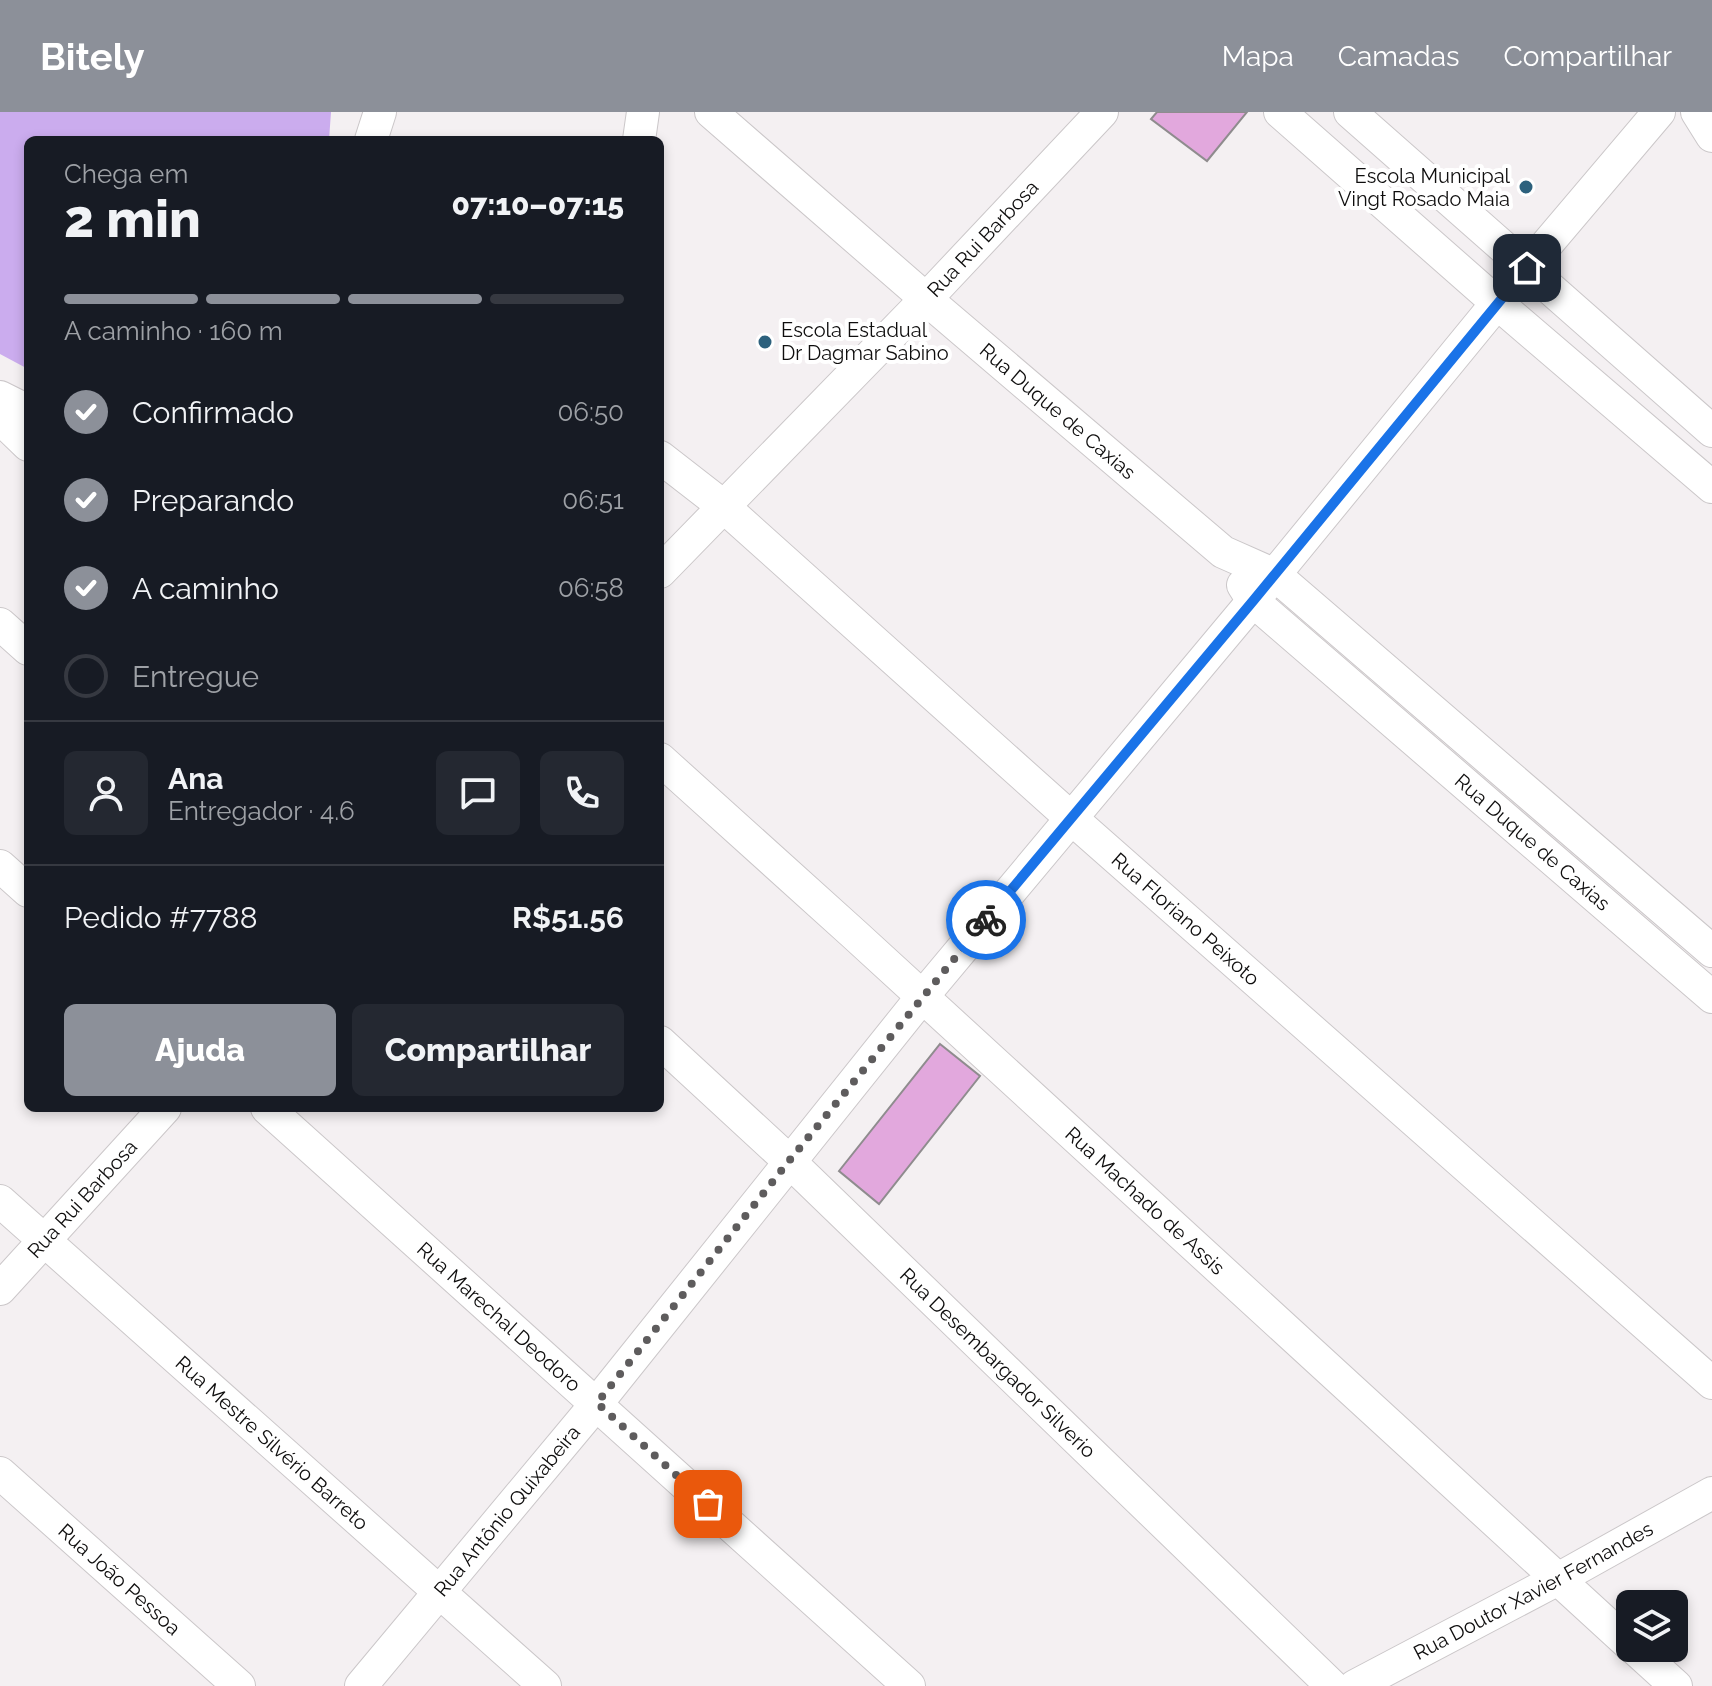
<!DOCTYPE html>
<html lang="pt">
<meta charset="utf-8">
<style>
:root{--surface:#171b24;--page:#242831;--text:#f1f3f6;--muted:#9ea1a6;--line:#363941;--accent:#8c9099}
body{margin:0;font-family:Raleway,sans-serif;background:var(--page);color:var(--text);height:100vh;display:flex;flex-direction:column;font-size:30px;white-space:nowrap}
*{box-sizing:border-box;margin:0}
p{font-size:26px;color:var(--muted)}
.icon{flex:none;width:44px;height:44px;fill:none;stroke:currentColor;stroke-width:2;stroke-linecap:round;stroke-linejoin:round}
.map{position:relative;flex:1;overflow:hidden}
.details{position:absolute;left:24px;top:24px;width:640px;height:976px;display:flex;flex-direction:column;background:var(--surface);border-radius:12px;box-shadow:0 4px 12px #0003}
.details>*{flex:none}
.buttons{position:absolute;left:1616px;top:1478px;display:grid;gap:16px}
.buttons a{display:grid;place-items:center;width:72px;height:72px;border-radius:12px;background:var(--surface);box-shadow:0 4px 12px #0003;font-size:40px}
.pin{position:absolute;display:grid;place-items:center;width:68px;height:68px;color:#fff;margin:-34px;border-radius:16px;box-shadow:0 4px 12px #0006}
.courier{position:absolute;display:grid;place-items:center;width:80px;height:80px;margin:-40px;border:6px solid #1a73e8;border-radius:50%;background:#fff;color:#222;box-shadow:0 2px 10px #0007}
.summary em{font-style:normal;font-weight:800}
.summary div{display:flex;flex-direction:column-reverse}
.summary{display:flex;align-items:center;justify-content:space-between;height:136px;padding:0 40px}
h1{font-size:52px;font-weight:800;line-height:60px}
.bar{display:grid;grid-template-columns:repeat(4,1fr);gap:12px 8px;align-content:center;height:96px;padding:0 40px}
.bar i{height:10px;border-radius:6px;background:var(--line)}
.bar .active{background:var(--accent)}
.bar p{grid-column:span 4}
.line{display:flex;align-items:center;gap:20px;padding:0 40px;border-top:2px solid var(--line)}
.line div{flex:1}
.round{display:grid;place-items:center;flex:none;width:84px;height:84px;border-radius:12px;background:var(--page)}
ol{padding:0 40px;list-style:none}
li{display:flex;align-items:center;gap:24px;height:88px}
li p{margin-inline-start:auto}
li .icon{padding:8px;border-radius:50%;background:var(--accent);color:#fff;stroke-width:4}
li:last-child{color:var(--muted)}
li i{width:44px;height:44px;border:4px solid var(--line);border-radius:50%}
.action{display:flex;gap:16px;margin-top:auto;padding:16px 40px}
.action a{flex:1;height:92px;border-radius:12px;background:var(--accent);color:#fff;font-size:32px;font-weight:800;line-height:92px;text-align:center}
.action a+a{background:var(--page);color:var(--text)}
header{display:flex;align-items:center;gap:48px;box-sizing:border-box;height:112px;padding:0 40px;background:var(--accent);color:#fff}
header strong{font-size:38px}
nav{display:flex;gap:44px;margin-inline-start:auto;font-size:28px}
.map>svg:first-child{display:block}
.water{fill:#cbacee}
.building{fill:#e2a8dd;stroke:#8f8c8e;stroke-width:2}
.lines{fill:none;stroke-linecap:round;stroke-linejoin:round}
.street-casing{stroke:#cbc7c9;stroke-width:34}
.street{stroke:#fff;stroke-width:32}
.done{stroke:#5e5c5d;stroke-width:8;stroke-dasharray:0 14.4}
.route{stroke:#1a73e8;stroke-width:10}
.poi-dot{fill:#2d617d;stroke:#fff;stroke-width:3}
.labels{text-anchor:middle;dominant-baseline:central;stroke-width:8;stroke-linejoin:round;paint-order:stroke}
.poi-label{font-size:20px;fill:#0e0d0d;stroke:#fff;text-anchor:end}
.street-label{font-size:20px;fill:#0e0d0d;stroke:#fff}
</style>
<header>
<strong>Bitely</strong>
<nav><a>Mapa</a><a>Camadas</a><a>Compartilhar</a></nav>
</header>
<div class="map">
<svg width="1712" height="1574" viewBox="0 0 1712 1574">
<rect width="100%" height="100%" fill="#f4f0f2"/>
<polygon class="water" points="0,0 331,0 329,28 28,28 28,257 0,242"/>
<g class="building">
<polygon points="1157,0 1247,0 1207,49 1151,7"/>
<polygon points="940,932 980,964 879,1092 839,1059"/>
</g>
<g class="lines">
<defs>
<g id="street">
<path id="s1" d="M 711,0 L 926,187 L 1223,440 L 1275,463 L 1712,839"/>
<polyline points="1280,0 1497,191 1712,375"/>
<polyline points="1350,0 1712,319"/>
<polyline points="1697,0 1712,24"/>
<polyline points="371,28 380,0"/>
<polyline points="639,28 643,0"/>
<polyline points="0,285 28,299"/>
<polyline points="0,306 28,333"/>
<path id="s2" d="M 660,345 L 723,394 L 1071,706 L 1712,1271"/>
<path id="s3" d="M 660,460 L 926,187 L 1102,0"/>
<path id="s4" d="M 1243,473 L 1253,489 L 1712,885"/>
<polyline points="0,512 28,537"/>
<path id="s5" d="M 660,647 L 854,822 L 1630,1533"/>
<polyline points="0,754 28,779"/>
<path id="s6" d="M 660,930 L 789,1049 L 1332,1574"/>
<path id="s7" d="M 267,996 L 909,1574"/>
<path id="s8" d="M 0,1089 L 545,1574"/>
<path id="s9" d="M 0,1177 L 165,996"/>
<path id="s10" d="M 0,1361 L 239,1574"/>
<polyline points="1634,1536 1676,1574"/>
<path id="s11" d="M 361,1574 L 597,1291 L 922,885 L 1253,489 L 1497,191 L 1659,0"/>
<path id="s12" d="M 1355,1574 L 1558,1467 L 1712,1381"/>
</g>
</defs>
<use href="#street" class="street-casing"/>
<use href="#street" class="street"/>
</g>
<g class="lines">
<polyline class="done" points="708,1392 597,1291 789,1049 986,808"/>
<polyline class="route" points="986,808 1253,489 1527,156"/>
</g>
<g class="poi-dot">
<circle cx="1526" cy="75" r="8"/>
<circle cx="765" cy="230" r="8"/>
</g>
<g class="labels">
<g class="poi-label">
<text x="1510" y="64">Escola Municipal<tspan x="1510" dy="23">Vingt Rosado Maia</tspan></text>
<text x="781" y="218" text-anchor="start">Escola Estadual<tspan x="781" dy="23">Dr Dagmar Sabino</tspan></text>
</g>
<g class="street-label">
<text stroke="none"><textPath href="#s3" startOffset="464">Rua Rui Barbosa</textPath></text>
<text stroke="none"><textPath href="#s1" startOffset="458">Rua Duque de Caxias</textPath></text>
<text stroke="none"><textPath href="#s4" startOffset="388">Rua Duque de Caxias</textPath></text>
<text stroke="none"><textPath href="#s2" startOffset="700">Rua Floriano Peixoto</textPath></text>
<text stroke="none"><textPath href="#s9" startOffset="122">Rua Rui Barbosa</textPath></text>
<text stroke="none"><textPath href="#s5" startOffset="656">Rua Machado de Assis</textPath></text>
<text stroke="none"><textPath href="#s7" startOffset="312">Rua Marechal Deodoro</textPath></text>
<text stroke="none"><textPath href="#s6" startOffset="466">Rua Desembargador Silverio</textPath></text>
<text stroke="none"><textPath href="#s8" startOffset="364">Rua Mestre Silvério Barreto</textPath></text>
<text stroke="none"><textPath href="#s11" startOffset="228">Rua Antônio Quixabeira</textPath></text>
<text stroke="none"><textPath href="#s10" startOffset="160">Rua João Pessoa</textPath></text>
<text stroke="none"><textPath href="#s12" startOffset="202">Rua Doutor Xavier Fernandes</textPath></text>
</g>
</g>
</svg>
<div class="buttons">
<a><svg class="icon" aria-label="layers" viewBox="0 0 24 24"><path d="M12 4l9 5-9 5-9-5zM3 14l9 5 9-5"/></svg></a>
</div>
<div class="pin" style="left:708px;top:1392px;background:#ea580c"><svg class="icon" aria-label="bag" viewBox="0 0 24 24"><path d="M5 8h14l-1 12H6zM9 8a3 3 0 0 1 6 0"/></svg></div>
<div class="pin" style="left:1527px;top:156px;background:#1f2937"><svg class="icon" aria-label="home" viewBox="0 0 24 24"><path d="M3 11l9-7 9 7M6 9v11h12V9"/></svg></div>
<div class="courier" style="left:986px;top:808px"><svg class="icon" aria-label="bike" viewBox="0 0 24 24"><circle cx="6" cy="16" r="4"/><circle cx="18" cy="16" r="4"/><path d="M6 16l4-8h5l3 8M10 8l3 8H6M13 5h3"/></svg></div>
<section class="details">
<div class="summary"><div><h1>2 min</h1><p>Chega em</p></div><em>07:10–07:15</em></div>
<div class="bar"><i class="active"></i><i class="active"></i><i class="active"></i><i></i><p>A caminho · 160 m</p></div>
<ol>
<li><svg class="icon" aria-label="check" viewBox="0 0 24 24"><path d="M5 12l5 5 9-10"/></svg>Confirmado<p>06:50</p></li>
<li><svg class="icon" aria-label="check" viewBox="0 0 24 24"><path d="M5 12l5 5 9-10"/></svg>Preparando<p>06:51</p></li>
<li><svg class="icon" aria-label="check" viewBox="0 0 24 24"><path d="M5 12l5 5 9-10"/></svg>A caminho<p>06:58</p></li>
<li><i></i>Entregue</li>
</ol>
<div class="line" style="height:144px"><a class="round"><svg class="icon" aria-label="person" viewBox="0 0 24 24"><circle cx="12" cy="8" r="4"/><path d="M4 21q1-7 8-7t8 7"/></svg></a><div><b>Ana</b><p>Entregador · 4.6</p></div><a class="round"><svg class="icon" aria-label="chat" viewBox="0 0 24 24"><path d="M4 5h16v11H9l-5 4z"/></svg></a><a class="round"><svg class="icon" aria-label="phone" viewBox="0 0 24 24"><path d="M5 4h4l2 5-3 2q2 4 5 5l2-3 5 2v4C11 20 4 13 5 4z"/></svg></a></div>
<div class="line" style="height:104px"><div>Pedido #7788</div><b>R$51.56</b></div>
<div class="action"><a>Ajuda</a><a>Compartilhar</a></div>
</section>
</div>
